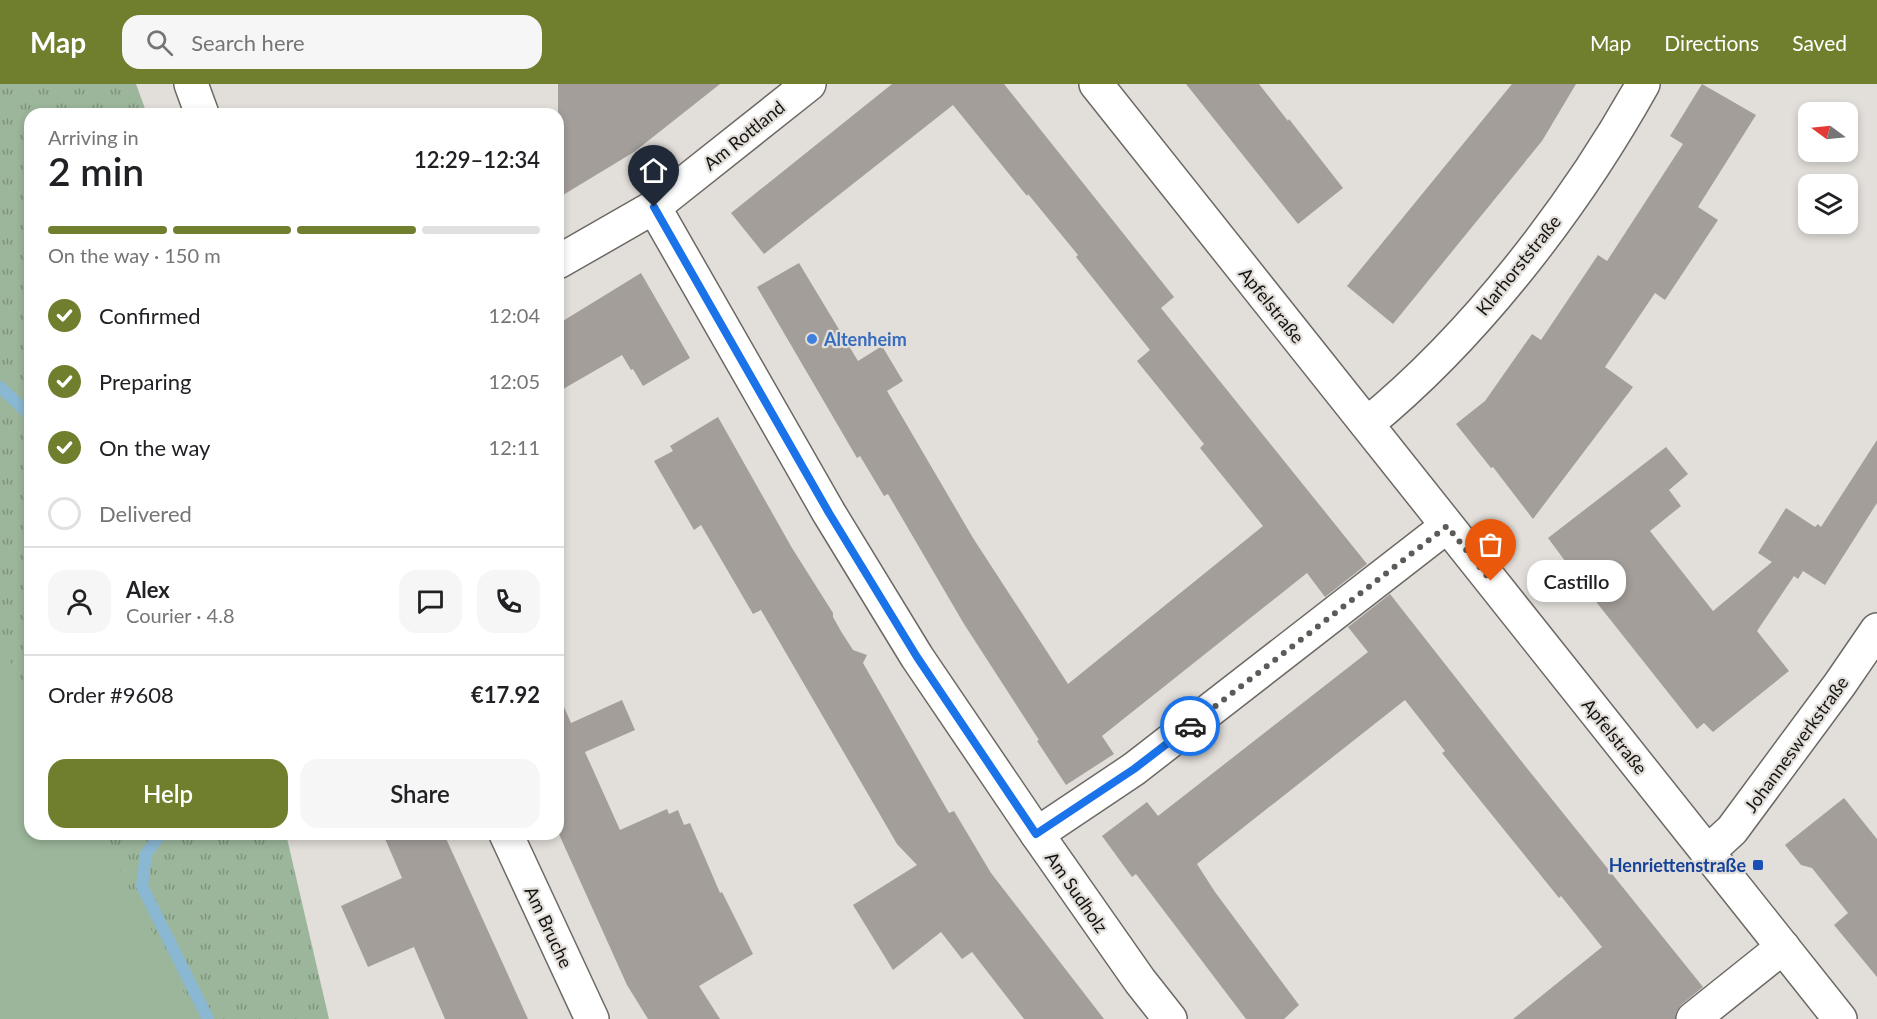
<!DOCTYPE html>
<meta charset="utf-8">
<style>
:root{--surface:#fff;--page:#f6f6f6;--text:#202124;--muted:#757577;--line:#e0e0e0;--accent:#6f7f2e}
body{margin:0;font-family:Lato,sans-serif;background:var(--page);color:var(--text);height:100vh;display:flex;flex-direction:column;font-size:22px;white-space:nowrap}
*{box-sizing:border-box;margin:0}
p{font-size:20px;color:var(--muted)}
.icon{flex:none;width:33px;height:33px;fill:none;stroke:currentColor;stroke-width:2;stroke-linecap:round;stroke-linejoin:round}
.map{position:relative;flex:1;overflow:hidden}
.sheet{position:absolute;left:24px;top:24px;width:540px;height:732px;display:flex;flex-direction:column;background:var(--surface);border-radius:18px;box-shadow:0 3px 9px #0003}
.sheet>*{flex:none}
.needle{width:39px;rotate:285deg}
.controls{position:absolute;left:1798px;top:18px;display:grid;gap:12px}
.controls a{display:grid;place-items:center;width:60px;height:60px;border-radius:12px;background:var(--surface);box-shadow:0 3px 9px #0003;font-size:30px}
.pin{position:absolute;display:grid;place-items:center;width:51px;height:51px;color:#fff;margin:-62px -26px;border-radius:50% 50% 50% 0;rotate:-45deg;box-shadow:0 0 6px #0007}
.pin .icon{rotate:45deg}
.courier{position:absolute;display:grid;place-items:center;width:60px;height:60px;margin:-30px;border:4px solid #1a73e8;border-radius:50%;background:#fff;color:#222;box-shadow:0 2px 8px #0007}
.bubble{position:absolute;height:42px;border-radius:18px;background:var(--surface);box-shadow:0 3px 9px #0003;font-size:20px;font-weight:600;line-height:42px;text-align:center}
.overview em{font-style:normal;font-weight:600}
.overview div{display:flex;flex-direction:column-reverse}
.overview{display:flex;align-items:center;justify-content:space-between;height:102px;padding:0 24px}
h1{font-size:39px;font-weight:600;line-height:45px}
.bar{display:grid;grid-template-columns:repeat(4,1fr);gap:9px 6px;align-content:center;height:72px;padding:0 24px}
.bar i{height:8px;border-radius:4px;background:var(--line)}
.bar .selected{background:var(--accent)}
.bar p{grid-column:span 4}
.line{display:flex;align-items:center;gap:15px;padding:0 24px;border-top:2px solid var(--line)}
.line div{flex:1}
.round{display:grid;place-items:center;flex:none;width:63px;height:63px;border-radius:18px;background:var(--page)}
ol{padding:0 24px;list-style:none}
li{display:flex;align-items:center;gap:18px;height:66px}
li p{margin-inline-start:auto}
li .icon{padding:6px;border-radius:50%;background:var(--accent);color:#fff;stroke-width:4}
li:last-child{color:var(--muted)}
li i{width:33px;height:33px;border:3px solid var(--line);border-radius:50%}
.primary-button{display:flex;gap:12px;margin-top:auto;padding:12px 24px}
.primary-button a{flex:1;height:69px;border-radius:18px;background:var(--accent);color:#fff;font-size:24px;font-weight:600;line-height:69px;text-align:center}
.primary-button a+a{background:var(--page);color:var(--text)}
header{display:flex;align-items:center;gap:36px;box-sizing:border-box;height:84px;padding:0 30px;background:var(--accent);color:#fff}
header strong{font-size:28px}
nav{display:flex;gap:33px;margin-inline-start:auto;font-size:21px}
.search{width:420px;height:54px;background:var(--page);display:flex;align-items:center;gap:15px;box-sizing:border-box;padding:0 21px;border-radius:18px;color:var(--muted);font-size:22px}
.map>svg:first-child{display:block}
.park{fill:url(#park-tufts)}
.pitch{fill:#9cb69b}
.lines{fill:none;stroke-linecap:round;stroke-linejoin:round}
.stream{stroke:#8ab7d1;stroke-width:12}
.building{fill:#a39e9a}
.street-casing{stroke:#6c6964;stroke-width:36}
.secondary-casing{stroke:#6c6964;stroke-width:36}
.street{stroke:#fff;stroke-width:33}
.secondary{stroke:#fff;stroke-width:33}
.done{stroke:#5d5b58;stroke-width:6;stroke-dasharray:0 10.8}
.route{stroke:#1a73e8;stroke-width:8}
.shop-dot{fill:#3f7fe0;stroke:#e2ded9;stroke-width:2}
.transit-dot{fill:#1a4fb4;stroke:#e2ded9;stroke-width:2}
.labels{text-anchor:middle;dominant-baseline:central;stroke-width:4.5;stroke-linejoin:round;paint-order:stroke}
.street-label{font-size:18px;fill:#161413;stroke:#e2ded9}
.shop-label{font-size:18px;font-weight:bold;fill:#366cbe;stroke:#e2ded9;text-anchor:start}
.transit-label{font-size:18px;font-weight:bold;fill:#164399;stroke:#e2ded9;text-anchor:end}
</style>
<header>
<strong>Map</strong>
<div class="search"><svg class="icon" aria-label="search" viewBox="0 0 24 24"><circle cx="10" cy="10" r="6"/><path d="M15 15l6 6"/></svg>Search here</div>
<nav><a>Map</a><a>Directions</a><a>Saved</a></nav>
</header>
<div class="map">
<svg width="1877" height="935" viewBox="0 0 1877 935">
<defs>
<pattern id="park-tufts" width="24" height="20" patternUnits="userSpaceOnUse" patternTransform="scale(1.5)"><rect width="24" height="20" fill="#9cb69b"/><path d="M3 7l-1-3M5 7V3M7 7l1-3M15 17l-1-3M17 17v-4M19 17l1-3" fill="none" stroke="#7e937d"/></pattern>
</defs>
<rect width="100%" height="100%" fill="#e2ded9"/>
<polygon class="park" points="0,0 136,0 147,30 30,30 30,750 286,750 329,935 0,935"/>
<polygon class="pitch" points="0,558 30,615 30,750 101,750 198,935 0,935"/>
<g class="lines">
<g class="stream">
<polyline points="0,303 30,331"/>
<polyline points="161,750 146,770 142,802 208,935"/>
</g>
</g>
<g class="building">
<polygon points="558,0 720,0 634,68 558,114"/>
<polygon points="892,0 1004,0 1174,213 1161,224 1367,480 1325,513 1307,489 1102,652 1114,670 1066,701 1037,657 1039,656 964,540 888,410 884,412 860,372 857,374 757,203 799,179 858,277 882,262 903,297 887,307 973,454 1068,600 1263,442 1200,364 1204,360 1137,277 1150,266 1076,173 1078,171 1028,110 1027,112 953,21 764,170 731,129"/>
<polygon points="1186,0 1259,0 1288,37 1289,35 1343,104 1298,140"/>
<polygon points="1512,0 1576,0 1542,57 1393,240 1347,202"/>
<polygon points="1702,0 1756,31 1698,123 1718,136 1665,216 1655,209 1605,283 1633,303 1533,435 1493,383 1491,384 1456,340 1485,317 1532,250 1541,256 1598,171 1607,177 1683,60 1670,52"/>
<polygon points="641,189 690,274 643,302 633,285 631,286 622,271 558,308 558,240"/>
<polygon points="718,333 792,464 833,529 833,533 842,549 853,566 867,571 863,579 949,729 954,727 991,789 1104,935 1024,935 972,868 962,875 941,848 893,886 853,821 917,781 897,760 761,526 753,530 701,441 694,446 654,377 673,367 670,362"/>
<polygon points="1877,356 1877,419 1825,501 1803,487 1798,495 1794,492 1757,547 1789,587 1713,648 1704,639 1697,645 1582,500 1548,454 1666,363 1688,390 1669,406 1681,422 1650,447 1713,527 1772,478 1758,469 1786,424 1815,443 1818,440 1821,443"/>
<polygon points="1390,510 1522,678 1703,903 1681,921 1676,928 1675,935 1513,935 1602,863 1561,812 1559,814 1442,669 1445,667 1405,616 1197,780 1215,808 1299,921 1284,935 1246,935 1136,790 1132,793 1102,752 1147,718 1158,732 1368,568 1348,543"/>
<polygon points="558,609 571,639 622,616 635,646 585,668 620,746 667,725 669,730 678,726 684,741 690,739 720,809 722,808 753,870 699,902 720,935 648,935 627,901 558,748"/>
<polygon points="1844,714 1877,755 1877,893 1834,841 1848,829 1812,784 1801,781 1785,761"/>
<polygon points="383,750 444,750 528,935 445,935 414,863 368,883 341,822 402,794"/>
</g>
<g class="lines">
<defs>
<g id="street">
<polyline points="191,0 202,30"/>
<polyline points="654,123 829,429 917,573 1037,750 1140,897 1170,935"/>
<polyline points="558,178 654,123 809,0"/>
<path d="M 1367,340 C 1475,252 1575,122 1643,0"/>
<polyline points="506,750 592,935"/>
<polyline points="1037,750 1134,685 1447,442"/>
<polyline points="1708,768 1732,746 1840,600 1877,546"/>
<polyline points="1693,935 1783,863"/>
</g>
<polyline id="secondary" points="1096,0 1840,935"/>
</defs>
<use href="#street" class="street-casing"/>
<use href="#secondary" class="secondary-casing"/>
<use href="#street" class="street"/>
<use href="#secondary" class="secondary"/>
</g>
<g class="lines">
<polyline class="done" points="1190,642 1447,442 1491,497"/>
<polyline class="route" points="654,123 829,429 917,573 1036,750 1134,685 1190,642"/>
</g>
<circle class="shop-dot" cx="812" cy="255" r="6"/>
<rect class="transit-dot" x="1752" y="775" width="12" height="12" rx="3"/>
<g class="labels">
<g class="street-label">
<text transform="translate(744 51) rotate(-39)">Am Rottland</text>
<text transform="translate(1518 181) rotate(-51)">Klarhorststraße</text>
<text transform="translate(1272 221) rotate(51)">Apfelstraße</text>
<text transform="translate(1615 652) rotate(51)">Apfelstraße</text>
<text transform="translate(1796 660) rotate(-54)">Johanneswerkstraße</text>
<text transform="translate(1077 808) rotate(55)">Am Sudholz</text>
<text transform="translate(549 843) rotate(65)">Am Bruche</text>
</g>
<g class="shop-label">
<text x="824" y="255">Altenheim</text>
</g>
<g class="transit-label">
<text x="1746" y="781">Henriettenstraße</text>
</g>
</g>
</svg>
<div class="controls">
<a><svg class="needle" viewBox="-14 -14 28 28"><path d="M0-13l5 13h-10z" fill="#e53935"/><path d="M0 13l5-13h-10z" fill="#757577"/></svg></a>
<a><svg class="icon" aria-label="layers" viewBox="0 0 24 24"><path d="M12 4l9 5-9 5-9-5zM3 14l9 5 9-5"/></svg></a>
</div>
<div class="pin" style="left:1491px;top:497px;background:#ea580c"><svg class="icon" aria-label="bag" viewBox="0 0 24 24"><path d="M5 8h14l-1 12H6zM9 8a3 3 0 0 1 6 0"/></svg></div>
<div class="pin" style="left:654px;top:123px;background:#1f2937"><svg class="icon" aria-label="home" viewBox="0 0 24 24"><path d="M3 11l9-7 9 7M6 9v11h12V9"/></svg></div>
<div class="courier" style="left:1190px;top:642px"><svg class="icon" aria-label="car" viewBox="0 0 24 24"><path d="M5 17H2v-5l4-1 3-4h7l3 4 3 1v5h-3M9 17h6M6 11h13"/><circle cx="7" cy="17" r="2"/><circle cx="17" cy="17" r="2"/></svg></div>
<div class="bubble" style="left:1527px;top:476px;width:99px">Castillo</div>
<section class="sheet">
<div class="overview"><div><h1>2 min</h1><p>Arriving in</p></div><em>12:29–12:34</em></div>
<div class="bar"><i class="selected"></i><i class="selected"></i><i class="selected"></i><i></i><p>On the way · 150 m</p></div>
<ol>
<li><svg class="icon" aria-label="check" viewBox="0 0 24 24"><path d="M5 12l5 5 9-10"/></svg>Confirmed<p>12:04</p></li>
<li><svg class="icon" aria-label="check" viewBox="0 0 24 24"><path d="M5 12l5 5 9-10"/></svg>Preparing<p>12:05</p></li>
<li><svg class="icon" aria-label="check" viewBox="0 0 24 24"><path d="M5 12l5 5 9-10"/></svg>On the way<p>12:11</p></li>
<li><i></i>Delivered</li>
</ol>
<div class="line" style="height:108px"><a class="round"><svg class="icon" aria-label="person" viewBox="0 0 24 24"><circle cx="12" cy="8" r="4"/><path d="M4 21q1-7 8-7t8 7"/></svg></a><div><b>Alex</b><p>Courier · 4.8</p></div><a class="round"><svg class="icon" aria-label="chat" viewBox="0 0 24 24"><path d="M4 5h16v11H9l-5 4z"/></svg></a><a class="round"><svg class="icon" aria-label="phone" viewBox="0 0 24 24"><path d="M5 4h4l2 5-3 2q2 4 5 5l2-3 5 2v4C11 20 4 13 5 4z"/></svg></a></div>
<div class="line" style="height:78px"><div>Order #9608</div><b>€17.92</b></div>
<div class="primary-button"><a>Help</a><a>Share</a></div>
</section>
</div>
